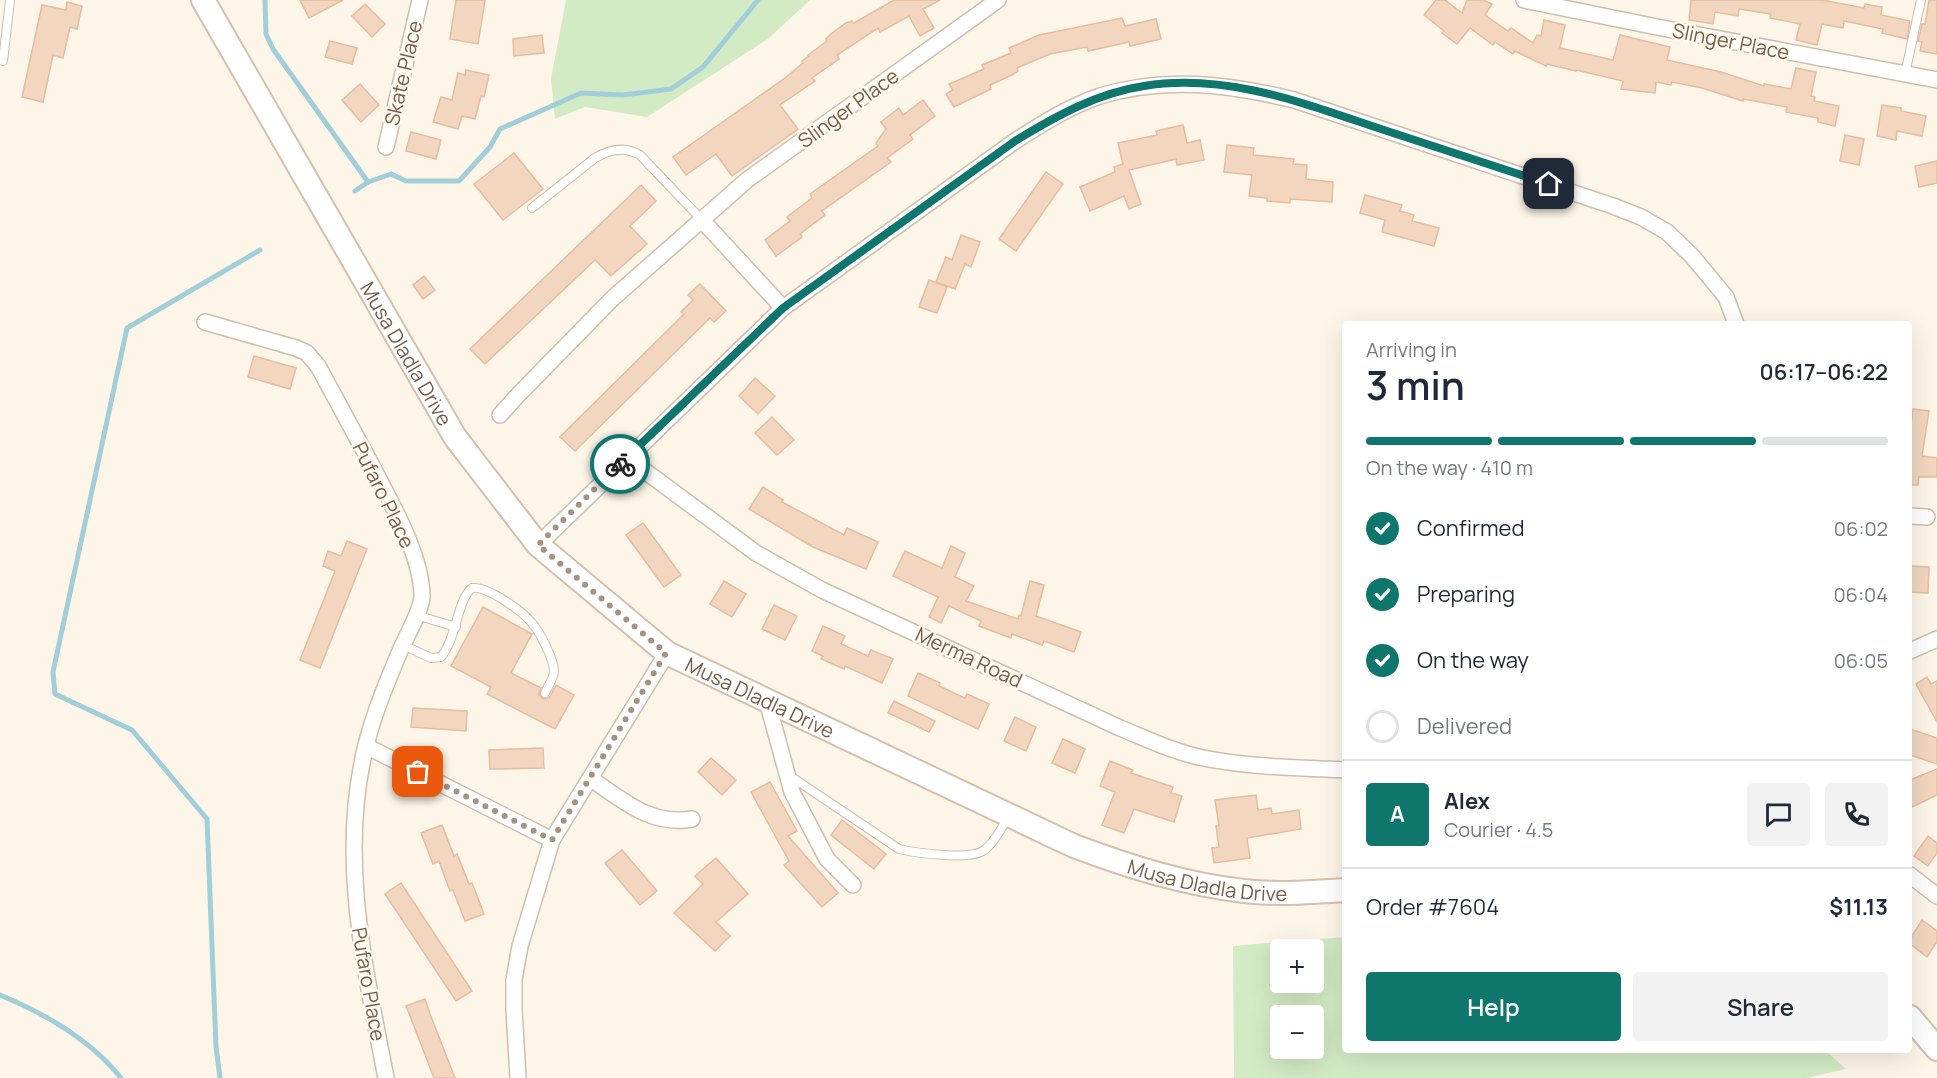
<!DOCTYPE html>
<meta charset="utf-8">
<style>
:root{--surface:#fff;--page:#f2f2f3;--text:#1f2937;--muted:#747a83;--line:#e0e1e3;--accent:#0f766e}
body{margin:0;font-family:Manrope,sans-serif;background:var(--page);color:var(--text);height:100vh;display:flex;flex-direction:column;font-size:22px;white-space:nowrap}
*{box-sizing:border-box;margin:0}
p{font-size:20px;color:var(--muted)}
.icon{flex:none;width:33px;height:33px;fill:none;stroke:currentColor;stroke-width:2;stroke-linecap:round;stroke-linejoin:round}
.map{position:relative;flex:1;overflow:hidden}
.drawer{position:absolute;left:1342px;top:321px;width:570px;height:732px;display:flex;flex-direction:column;background:var(--surface);border-radius:6px;box-shadow:0 6px 24px #0002}
.drawer>*{flex:none}
.buttons{position:absolute;left:1270px;top:939px;display:grid;gap:12px}
.buttons a{display:grid;place-items:center;width:54px;height:54px;border-radius:6px;background:var(--surface);box-shadow:0 6px 24px #0002;font-size:30px}
.pin{position:absolute;display:grid;place-items:center;width:51px;height:51px;color:#fff;margin:-26px;border-radius:12px;box-shadow:0 3px 9px #0006}
.courier{position:absolute;display:grid;place-items:center;width:60px;height:60px;margin:-30px;border:4px solid #0f766e;border-radius:50%;background:#fff;color:#222;box-shadow:0 2px 8px #0007}
.headline em{font-style:normal;font-weight:600}
.headline div{display:flex;flex-direction:column-reverse}
.headline{display:flex;align-items:center;justify-content:space-between;height:102px;padding:0 24px}
h1{font-size:39px;font-weight:600;line-height:45px}
.bar{display:grid;grid-template-columns:repeat(4,1fr);gap:9px 6px;align-content:center;height:72px;padding:0 24px}
.bar i{height:8px;border-radius:4px;background:var(--line)}
.bar .on{background:var(--accent)}
.bar p{grid-column:span 4}
.line{display:flex;align-items:center;gap:15px;padding:0 24px;border-top:2px solid var(--line)}
.line div{flex:1}
.round{display:grid;place-items:center;flex:none;width:63px;height:63px;border-radius:6px;background:var(--page)}
ol{padding:0 24px;list-style:none}
li{display:flex;align-items:center;gap:18px;height:66px}
li p{margin-inline-start:auto}
li .icon{padding:6px;border-radius:50%;background:var(--accent);color:#fff;stroke-width:4}
li:last-child{color:var(--muted)}
li i{width:33px;height:33px;border:3px solid var(--line);border-radius:50%}
.action{display:flex;gap:12px;margin-top:auto;padding:12px 24px}
.action a{flex:1;height:69px;border-radius:6px;background:var(--accent);color:#fff;font-size:24px;font-weight:600;line-height:69px;text-align:center}
.action a+a{background:var(--page);color:var(--text)}
.map>svg:first-child{display:block}
.green{fill:#d3ebc5;fill-rule:evenodd}
.lines{fill:none;stroke-linecap:round;stroke-linejoin:round}
.stream{stroke:#a1ced9;stroke-width:5}
.building{fill:#f2d6bf;stroke:#e5bd9f;stroke-width:1.5}
.lane-casing{stroke:#cfbead;stroke-width:10}
.street-casing{stroke:#cfbead;stroke-width:18}
.secondary-casing{stroke:#d4c0ad;stroke-width:26}
.lane{stroke:#fff;stroke-width:8}
.street{stroke:#fff;stroke-width:15}
.secondary{stroke:#fff;stroke-width:22}
.done{stroke:#a69282;stroke-width:6;stroke-dasharray:0 10.8}
.route{stroke:#0f766e;stroke-width:8}
.labels{text-anchor:middle;dominant-baseline:central;stroke-width:5;stroke-linejoin:round;paint-order:stroke}
.street-label{font-size:20px;fill:#775d4b;stroke:#fff9ee}
</style>
<div class="map">
<svg width="1937" height="1078" viewBox="0 0 1937 1078">
<rect width="100%" height="100%" fill="#fdf5e8"/>
<g class="green">
<polygon points="566,0 810,0 768,39 647,117 585,107 555,119 551,79"/>
<path d="M 1345,937 L 1346,1050 L 1825,1050 L 1846,1069 L 1807,1078 L 1234,1078 L 1233,946 ZM 1281,950 L 1314,950 L 1314,982 L 1281,982 ZM 1281,1016 L 1314,1016 L 1314,1048 L 1281,1048 Z"/>
</g>
<g class="lines">
<g class="stream">
<polyline points="265,0 266,34 273,49 368,182"/>
<polyline points="355,191 368,182 391,174 406,181 459,181 490,147 500,129 581,93 623,95 671,89 703,67 758,0"/>
<path d="M 0,995 C 46,1014 90,1039 121,1078"/>
<polyline points="220,1078 216,1047 207,819 132,730 55,694 53,672 127,328 260,250"/>
</g>
</g>
<g class="building">
<polygon points="300,0 343,0 309,18"/>
<polygon points="456,0 485,0 478,44 450,39"/>
<polygon points="894,0 940,0 923,9 934,28 920,36 909,16 880,32 878,28 837,55 839,59 812,78 815,81 780,105 798,129 732,176 716,154 686,175 673,157 785,78 803,63 802,61 809,56 808,55 827,41 826,39 832,33 846,23 852,21 854,23"/>
<polygon points="1436,0 1445,0 1462,13 1467,0 1483,0 1492,4 1485,15 1508,31 1511,28 1533,43 1537,35 1541,36 1544,20 1565,25 1560,48 1613,60 1620,35 1670,47 1667,60 1721,72 1764,86 1764,84 1791,89 1796,68 1816,72 1811,96 1815,97 1814,101 1839,106 1835,126 1818,122 1818,118 1786,112 1787,107 1744,99 1743,101 1702,88 1672,82 1671,85 1656,82 1655,93 1621,89 1623,81 1576,70 1576,71 1547,64 1546,66 1515,51 1513,54 1495,42 1493,45 1470,28 1457,44 1442,33 1444,31 1424,15"/>
<polygon points="1691,0 1822,0 1864,8 1865,4 1882,7 1881,15 1910,21 1907,39 1882,33 1883,29 1844,21 1843,28 1822,24 1817,45 1796,40 1800,24 1770,18 1771,14 1739,9 1738,16 1715,12 1713,24 1689,20"/>
<polygon points="1929,0 1937,0 1937,54 1920,51 1922,42 1918,41 1922,24 1925,24"/>
<polygon points="67,2 82,6 77,29 70,27 63,58 53,55 43,102 22,97 42,5 66,10"/>
<polygon points="365,4 385,24 372,37 352,16"/>
<polygon points="1122,18 1125,26 1156,19 1161,39 1130,46 1129,42 1088,51 1087,47 1050,54 1017,68 1018,71 1012,75 990,85 991,89 954,107 946,94 953,90 949,84 984,69 982,65 1011,53 1009,48 1039,35"/>
<polygon points="542,35 544,53 514,56 513,39"/>
<polygon points="330,41 357,48 352,64 325,57"/>
<polygon points="466,70 489,75 484,97 481,96 475,119 462,116 458,129 433,122 441,97 452,100 458,73 465,75"/>
<polygon points="360,84 379,105 361,122 342,100"/>
<polygon points="923,100 935,116 910,135 913,139 887,158 891,162 822,211 825,215 800,234 802,237 776,256 765,240 790,221 787,217 812,198 810,194 878,146 876,143 886,129 881,122 899,108 903,115"/>
<polygon points="1882,105 1901,108 1901,111 1926,116 1922,136 1897,131 1896,140 1877,136"/>
<polygon points="1183,125 1187,143 1200,140 1204,160 1177,165 1176,159 1129,170 1141,204 1129,209 1124,196 1090,211 1080,187 1115,172 1114,167 1123,164 1118,143 1157,135 1156,131"/>
<polygon points="411,132 441,140 436,159 406,151"/>
<polygon points="1845,135 1864,139 1859,165 1840,161"/>
<polygon points="1227,145 1254,148 1253,155 1294,159 1293,164 1307,165 1306,179 1333,182 1332,202 1290,199 1290,203 1267,201 1267,198 1249,196 1252,175 1224,172"/>
<polygon points="514,153 543,189 503,220 474,184"/>
<polygon points="1937,161 1937,183 1919,187 1915,166"/>
<polygon points="1046,172 1063,184 1016,251 999,239"/>
<polygon points="641,185 656,201 630,226 647,244 611,276 595,260 485,364 470,349"/>
<polygon points="1365,195 1402,205 1400,211 1414,215 1412,221 1439,228 1434,246 1382,232 1385,220 1360,213"/>
<polygon points="961,235 980,242 971,267 965,264 955,289 936,282 946,257 952,260"/>
<polygon points="424,276 435,290 423,299 413,285"/>
<polygon points="929,280 947,287 937,313 919,307"/>
<polygon points="700,284 726,311 714,322 710,318 575,451 560,437 684,314 681,312 693,300 688,295"/>
<polygon points="254,356 296,368 290,389 248,377"/>
<polygon points="755,378 775,396 758,414 739,396"/>
<polygon points="1913,409 1929,411 1922,456 1937,458 1937,477 1919,477 1918,485 1910,485 1910,433"/>
<polygon points="772,417 794,440 777,455 755,433"/>
<polygon points="763,487 783,500 782,502 844,535 847,528 878,542 866,569 813,547 749,509"/>
<polygon points="643,523 681,575 664,587 626,535"/>
<polygon points="347,541 367,549 320,668 300,660 335,571 323,566 328,551 341,556"/>
<polygon points="951,546 965,553 955,577 974,586 966,601 1018,619 1019,615 1021,616 1030,581 1044,585 1036,616 1081,632 1074,652 1044,641 1042,645 1012,634 1011,638 979,626 981,621 949,606 941,623 929,617 938,597 893,576 905,551 942,568"/>
<polygon points="1910,566 1929,567 1928,593 1910,592"/>
<polygon points="724,581 746,594 732,617 710,604"/>
<polygon points="774,605 797,616 785,640 762,629"/>
<polygon points="483,607 532,634 511,673 541,688 539,694 543,699 549,698 556,685 574,695 555,729 487,694 491,687 451,666"/>
<polygon points="823,626 845,636 841,644 868,656 871,650 893,659 882,683 845,666 844,669 821,659 823,656 812,651"/>
<polygon points="918,673 940,683 939,686 965,698 967,694 989,704 978,729 908,696"/>
<polygon points="1927,677 1931,684 1937,681 1937,722 1916,684"/>
<polygon points="894,701 935,721 929,732 888,713"/>
<polygon points="413,708 467,711 466,731 411,727"/>
<polygon points="1015,717 1036,727 1026,751 1004,741"/>
<polygon points="1910,729 1937,738 1937,764 1910,755"/>
<polygon points="1063,739 1085,749 1075,773 1052,763"/>
<polygon points="543,748 544,768 490,769 489,750"/>
<polygon points="711,758 736,780 722,795 698,772"/>
<polygon points="1110,761 1133,770 1131,773 1173,787 1171,793 1182,796 1174,822 1134,809 1124,833 1102,825 1115,792 1100,786"/>
<polygon points="1937,769 1937,795 1910,808 1910,780"/>
<polygon points="770,782 797,831 788,836 838,893 822,907 784,865 789,861 751,792"/>
<polygon points="1256,795 1258,810 1271,808 1272,814 1299,810 1301,829 1247,838 1250,858 1214,863 1212,848 1219,847 1216,826 1219,826 1215,800"/>
<polygon points="842,820 886,854 874,869 831,835"/>
<polygon points="442,825 454,856 457,854 469,884 472,883 484,914 465,921 453,890 450,891 439,861 433,864 421,833"/>
<polygon points="1928,836 1937,843 1937,853 1928,866 1914,856"/>
<polygon points="622,850 657,891 640,905 605,863"/>
<polygon points="716,858 748,894 716,922 730,936 715,951 674,913 703,884 695,876"/>
<polygon points="401,883 472,991 456,1001 385,894"/>
<polygon points="1922,920 1937,931 1937,942 1927,957 1910,944 1910,939"/>
<polygon points="425,999 430,1014 455,1078 434,1078 412,1021 406,1006"/>
</g>
<g class="lines">
<defs>
<g id="lane">
<polyline points="3,61 10,0"/>
<polyline points="1905,74 1921,0"/>
<path d="M 532,208 L 595,158 C 610,149 625,146 640,155 L 701,219"/>
<polyline points="416,615 456,627"/>
<path d="M 403,645 L 431,658 L 441,657 C 456,640 458,598 472,588 C 488,586 522,611 532,623 C 540,632 554,660 554,671 C 554,678 548,686 545,693"/>
<path d="M 790,776 L 899,849 C 916,853 969,860 983,851 C 994,843 1001,829 1008,817"/>
</g>
<g id="street">
<polyline points="1524,0 1657,27 1937,80"/>
<polyline points="386,147 420,0"/>
<polyline points="701,219 783,308"/>
<path d="M 205,322 L 296,348 L 307,353 L 318,366 C 335,398 353,430 370,462 C 389,499 422,554 422,597 C 421,611 406,637 400,651 C 387,682 374,713 366,745 C 338,858 365,967 386,1078"/>
<polyline points="500,415 518,395 613,298 747,180 998,0"/>
<path d="M 626,457 L 756,553 L 822,590 L 1120,728 C 1147,739 1174,752 1203,758 C 1250,767 1298,768 1346,770"/>
<polyline points="1910,516 1927,517"/>
<path d="M 538,545 L 783,308 L 1015,141 C 1042,124 1070,106 1100,96 C 1165,76 1229,84 1294,100 L 1613,206 L 1641,217 L 1667,232 L 1692,256 L 1726,297 L 1736,324"/>
<polyline points="1910,651 1937,639"/>
<polyline points="767,701 792,792 827,859 853,885"/>
<polyline points="366,746 552,840"/>
<path d="M 591,779 C 623,800 650,826 692,819"/>
<polyline points="1910,875 1937,896"/>
<polyline points="518,1078 514,1009 514,980 520,946 552,840 667,653"/>
</g>
<g id="secondary">
<path id="s1" d="M 203,0 L 455,437 L 538,545 L 667,653 L 1074,846 C 1130,867 1184,884 1244,891 C 1277,895 1312,892 1346,890"/>
<polyline points="1910,1017 1937,1049"/>
</g>
</defs>
<use href="#lane" class="lane-casing"/>
<use href="#street" class="street-casing"/>
<use href="#secondary" class="secondary-casing"/>
<use href="#lane" class="lane"/>
<use href="#street" class="street"/>
<use href="#secondary" class="secondary"/>
</g>
<g class="lines">
<polyline class="done" points="418,772 552,840 666,653 538,545 620,464"/>
<path class="route" d="M 620,464 L 783,308 L 1015,141 C 1056,116 1097,93 1144,86 C 1227,72 1308,105 1384,130 C 1439,148 1494,166 1549,184"/>
</g>
<g class="labels">
<g class="street-label">
<text transform="translate(1731 41) rotate(11)">Slinger Place</text>
<text transform="translate(403 73) rotate(-77)">Skate Place</text>
<text transform="translate(848 108) rotate(-36)">Slinger Place</text>
<text stroke="none"><textPath href="#s1" startOffset="408">Musa Dladla Drive</textPath></text>
<text transform="translate(384 495) rotate(64)">Pufaro Place</text>
<text transform="translate(969 657) rotate(25)">Merma Road</text>
<text stroke="none"><textPath href="#s1" startOffset="912">Musa Dladla Drive</textPath></text>
<text stroke="none"><textPath href="#s1" startOffset="1398">Musa Dladla Drive</textPath></text>
<text transform="translate(369 984) rotate(80)">Pufaro Place</text>
</g>
</g>
</svg>
<div class="buttons">
<a>+</a>
<a>−</a>
</div>
<div class="pin" style="left:418px;top:772px;background:#ea580c"><svg class="icon" aria-label="bag" viewBox="0 0 24 24"><path d="M5 8h14l-1 12H6zM9 8a3 3 0 0 1 6 0"/></svg></div>
<div class="pin" style="left:1549px;top:184px;background:#1f2937"><svg class="icon" aria-label="home" viewBox="0 0 24 24"><path d="M3 11l9-7 9 7M6 9v11h12V9"/></svg></div>
<div class="courier" style="left:620px;top:464px"><svg class="icon" aria-label="bike" viewBox="0 0 24 24"><circle cx="6" cy="16" r="4"/><circle cx="18" cy="16" r="4"/><path d="M6 16l4-8h5l3 8M10 8l3 8H6M13 5h3"/></svg></div>
<section class="drawer">
<div class="headline"><div><h1>3 min</h1><p>Arriving in</p></div><em>06:17–06:22</em></div>
<div class="bar"><i class="on"></i><i class="on"></i><i class="on"></i><i></i><p>On the way · 410 m</p></div>
<ol>
<li><svg class="icon" aria-label="check" viewBox="0 0 24 24"><path d="M5 12l5 5 9-10"/></svg>Confirmed<p>06:02</p></li>
<li><svg class="icon" aria-label="check" viewBox="0 0 24 24"><path d="M5 12l5 5 9-10"/></svg>Preparing<p>06:04</p></li>
<li><svg class="icon" aria-label="check" viewBox="0 0 24 24"><path d="M5 12l5 5 9-10"/></svg>On the way<p>06:05</p></li>
<li><i></i>Delivered</li>
</ol>
<div class="line" style="height:108px"><b class="round" style="background:var(--accent);color:#fff">A</b><div><b>Alex</b><p>Courier · 4.5</p></div><a class="round"><svg class="icon" aria-label="chat" viewBox="0 0 24 24"><path d="M4 5h16v11H9l-5 4z"/></svg></a><a class="round"><svg class="icon" aria-label="phone" viewBox="0 0 24 24"><path d="M5 4h4l2 5-3 2q2 4 5 5l2-3 5 2v4C11 20 4 13 5 4z"/></svg></a></div>
<div class="line" style="height:78px"><div>Order #7604</div><b>$11.13</b></div>
<div class="action"><a>Help</a><a>Share</a></div>
</section>
</div>
